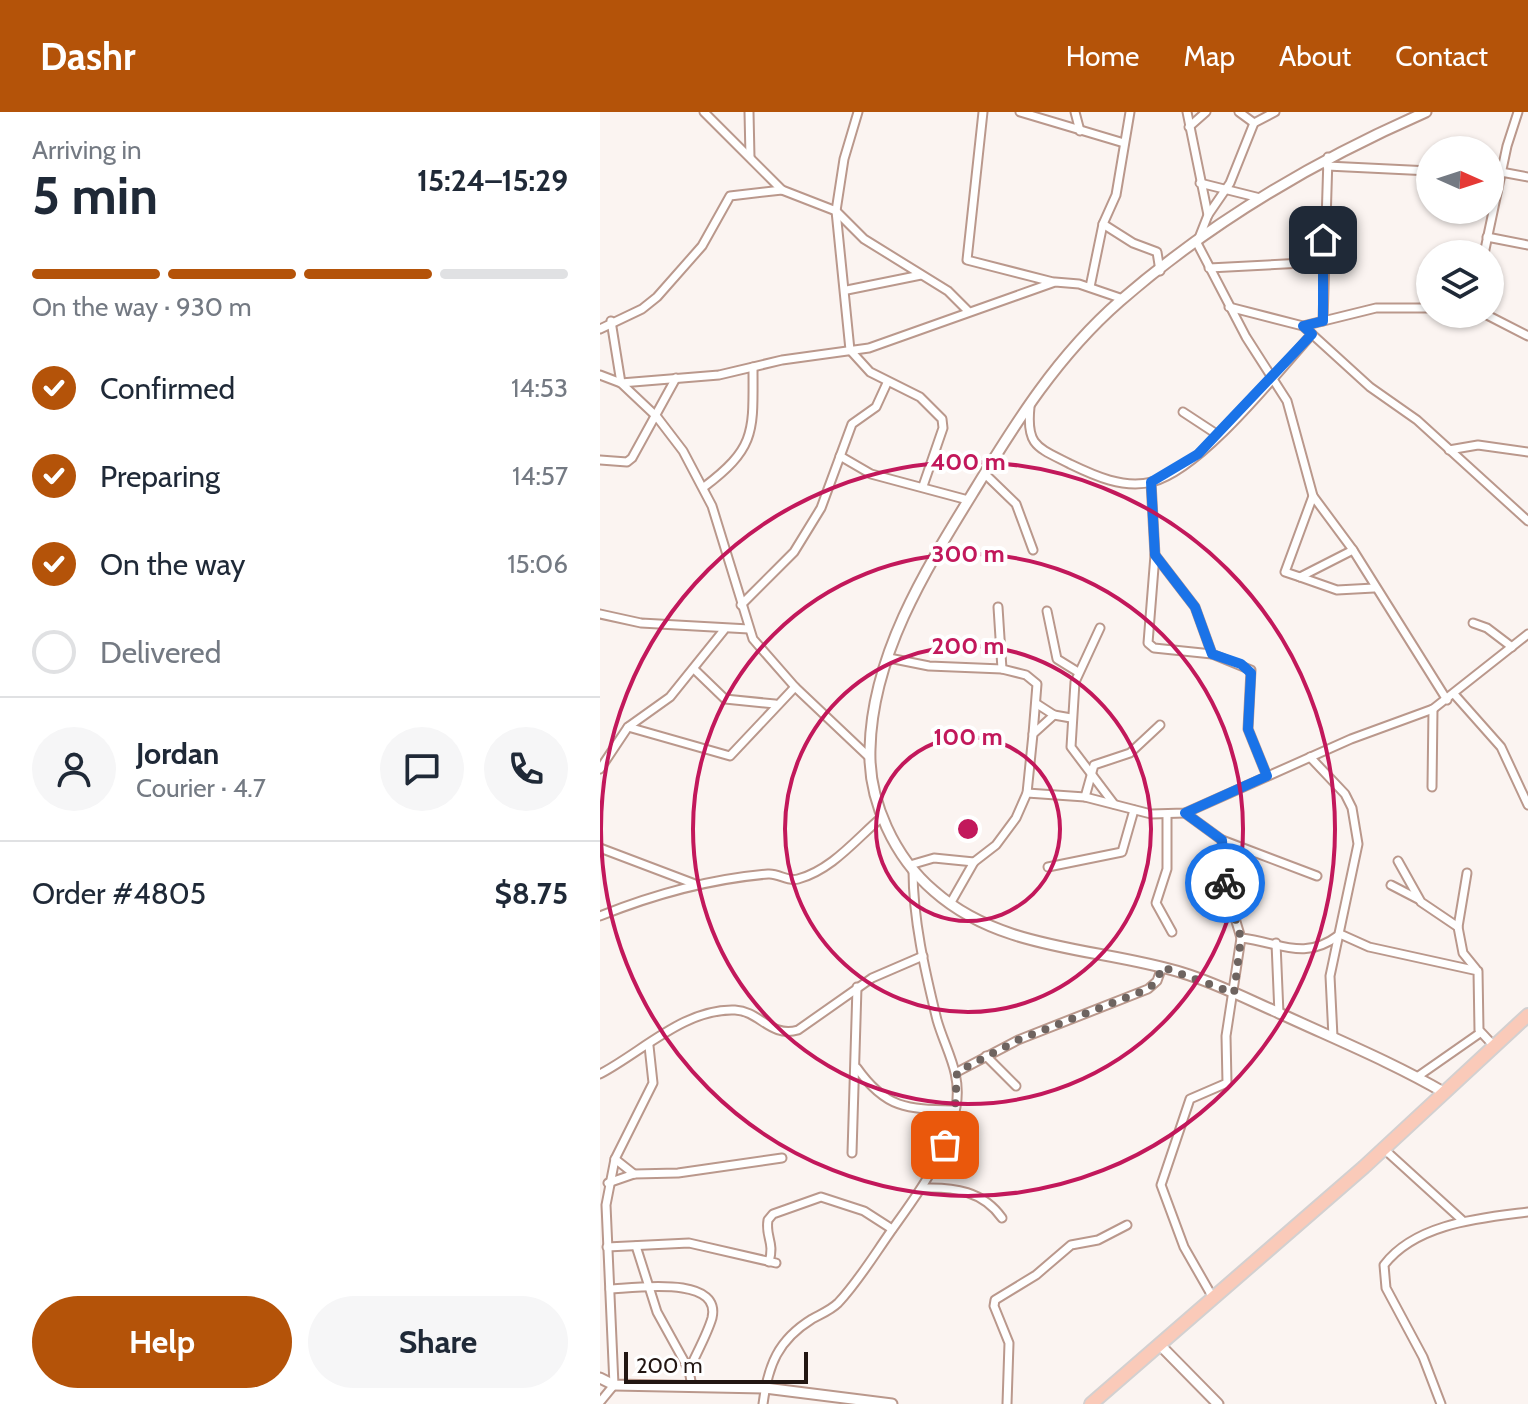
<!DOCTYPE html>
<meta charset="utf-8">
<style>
:root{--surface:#fff;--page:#f6f6f7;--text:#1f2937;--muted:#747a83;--line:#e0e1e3;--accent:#b45309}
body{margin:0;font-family:Cabin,sans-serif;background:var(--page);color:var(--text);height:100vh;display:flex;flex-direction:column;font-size:30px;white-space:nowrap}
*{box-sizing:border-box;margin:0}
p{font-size:26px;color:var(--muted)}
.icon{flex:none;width:44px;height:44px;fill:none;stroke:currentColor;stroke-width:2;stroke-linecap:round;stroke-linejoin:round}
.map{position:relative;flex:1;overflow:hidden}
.panel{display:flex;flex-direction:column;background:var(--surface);width:600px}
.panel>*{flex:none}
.needle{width:52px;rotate:93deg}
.buttons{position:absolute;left:816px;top:24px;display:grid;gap:16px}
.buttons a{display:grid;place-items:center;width:88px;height:88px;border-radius:50%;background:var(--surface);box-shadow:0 2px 6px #0004;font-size:40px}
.scale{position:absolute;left:24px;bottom:20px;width:184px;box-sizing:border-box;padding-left:8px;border:4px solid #221612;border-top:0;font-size:22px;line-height:28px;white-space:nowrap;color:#221612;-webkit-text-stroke:6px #fff;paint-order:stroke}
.pin{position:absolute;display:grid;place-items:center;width:68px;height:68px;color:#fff;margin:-34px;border-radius:16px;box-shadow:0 4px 12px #0006}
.courier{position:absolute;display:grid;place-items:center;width:80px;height:80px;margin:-40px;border:6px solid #1a73e8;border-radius:50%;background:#fff;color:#222;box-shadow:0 2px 10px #0007}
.headline em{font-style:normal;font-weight:800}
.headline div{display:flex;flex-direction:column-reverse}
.headline{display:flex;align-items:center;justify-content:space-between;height:136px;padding:0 32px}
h1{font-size:52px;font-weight:800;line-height:60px}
.bar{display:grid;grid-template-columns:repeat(4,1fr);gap:12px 8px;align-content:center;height:96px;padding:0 32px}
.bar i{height:10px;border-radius:6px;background:var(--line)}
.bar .selected{background:var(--accent)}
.bar p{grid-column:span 4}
.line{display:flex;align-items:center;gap:20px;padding:0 32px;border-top:2px solid var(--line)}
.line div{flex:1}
.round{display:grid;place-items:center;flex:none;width:84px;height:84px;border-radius:42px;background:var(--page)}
ol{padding:0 32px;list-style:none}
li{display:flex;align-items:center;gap:24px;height:88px}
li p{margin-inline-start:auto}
li .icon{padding:8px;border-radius:50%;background:var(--accent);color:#fff;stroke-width:4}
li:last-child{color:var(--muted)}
li i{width:44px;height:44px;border:4px solid var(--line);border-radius:50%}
.action{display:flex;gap:16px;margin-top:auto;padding:16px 32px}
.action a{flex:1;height:92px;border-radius:48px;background:var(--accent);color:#fff;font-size:32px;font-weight:800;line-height:92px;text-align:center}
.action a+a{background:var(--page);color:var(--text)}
header{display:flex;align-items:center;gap:48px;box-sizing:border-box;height:112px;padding:0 40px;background:var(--accent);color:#fff}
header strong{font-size:38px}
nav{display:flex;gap:44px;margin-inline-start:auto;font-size:28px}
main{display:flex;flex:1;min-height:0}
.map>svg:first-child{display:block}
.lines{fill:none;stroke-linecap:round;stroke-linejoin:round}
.minor-casing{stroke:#ba988c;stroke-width:11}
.tertiary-casing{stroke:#ba988c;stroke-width:13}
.primary-casing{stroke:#d3d0d0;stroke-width:16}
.minor{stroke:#fff;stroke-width:7}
.tertiary{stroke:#fff;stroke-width:9}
.primary{stroke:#facab9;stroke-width:12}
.done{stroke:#6e6460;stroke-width:8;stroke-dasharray:0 14.4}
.route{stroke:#1a73e8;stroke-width:10}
.ring{fill:none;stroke:#c2185b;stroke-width:4}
.centre{fill:#c2185b;stroke:#fff;stroke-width:4}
.ring-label{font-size:24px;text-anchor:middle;font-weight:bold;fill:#c2185b;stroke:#fff;stroke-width:8;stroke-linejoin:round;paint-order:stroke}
</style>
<header>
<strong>Dashr</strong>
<nav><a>Home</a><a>Map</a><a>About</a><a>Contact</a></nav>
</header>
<main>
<section class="panel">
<div class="headline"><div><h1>5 min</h1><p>Arriving in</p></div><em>15:24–15:29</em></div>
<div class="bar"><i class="selected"></i><i class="selected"></i><i class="selected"></i><i></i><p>On the way · 930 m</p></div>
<ol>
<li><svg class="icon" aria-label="check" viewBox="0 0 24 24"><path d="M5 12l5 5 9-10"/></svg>Confirmed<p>14:53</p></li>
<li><svg class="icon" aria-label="check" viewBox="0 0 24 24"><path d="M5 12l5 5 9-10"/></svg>Preparing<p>14:57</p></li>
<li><svg class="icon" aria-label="check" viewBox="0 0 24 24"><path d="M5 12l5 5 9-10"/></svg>On the way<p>15:06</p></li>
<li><i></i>Delivered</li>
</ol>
<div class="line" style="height:144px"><a class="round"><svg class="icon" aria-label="person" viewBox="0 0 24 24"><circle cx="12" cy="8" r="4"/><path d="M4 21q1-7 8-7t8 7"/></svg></a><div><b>Jordan</b><p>Courier · 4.7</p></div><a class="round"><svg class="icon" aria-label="chat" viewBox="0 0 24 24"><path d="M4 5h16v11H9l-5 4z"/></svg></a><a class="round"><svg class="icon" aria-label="phone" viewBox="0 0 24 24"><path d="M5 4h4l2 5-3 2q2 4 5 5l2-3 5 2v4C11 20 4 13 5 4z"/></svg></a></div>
<div class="line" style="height:104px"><div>Order #4805</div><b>$8.75</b></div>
<div class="action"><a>Help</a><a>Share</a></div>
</section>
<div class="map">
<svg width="928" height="1292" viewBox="0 0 928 1292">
<rect width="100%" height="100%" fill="#fbf4f1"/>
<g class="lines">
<defs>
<g id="minor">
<polyline points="104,0 182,78 236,99 264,127 348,179 368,199"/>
<polyline points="149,0 150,45"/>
<polyline points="258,0 244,47 236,99 250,238 270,260 320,285 342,307 343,316 323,374"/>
<polyline points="383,0 367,148 453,170"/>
<polyline points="420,0 524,31"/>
<polyline points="475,0 480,19"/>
<polyline points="587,0 608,103"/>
<polyline points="639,0 654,11"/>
<polyline points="675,0 654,11 630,71 608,103 597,131 646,225 687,289 713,384 753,438 847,588"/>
<polyline points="589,15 606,0"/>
<polyline points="727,54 830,59"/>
<polyline points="901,60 928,65"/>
<polyline points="600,71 660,86"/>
<polyline points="503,112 533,131 557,140 560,159"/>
<polyline points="887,125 928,133"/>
<polyline points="884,142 907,34 918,0"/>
<polyline points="609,156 723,150"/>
<polyline points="490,175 503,112 516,83 530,0"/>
<polyline points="247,178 321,163"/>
<polyline points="629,195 703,214 770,275 817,308 928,409"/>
<polyline points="885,202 928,224"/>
<polyline points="11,209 21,271 57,305 83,339 112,394 153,527 195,575 270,646"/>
<polyline points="723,209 728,45"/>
<polyline points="703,214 776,196 830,196"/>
<polyline points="0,217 42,197 57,185 102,134 130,84 182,78"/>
<polyline points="0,263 21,271 119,263 182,248 269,236 455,170 479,172 523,187"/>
<path d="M 430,295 C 426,334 437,335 470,352 C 495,364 523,377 552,370 C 602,357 677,261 712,222"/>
<polyline points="583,300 618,323"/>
<polyline points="849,338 878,333 928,340"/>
<polyline points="240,344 271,362 368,388"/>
<polyline points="0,348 27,350 32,346 76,266"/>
<polyline points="385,362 416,392 433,438"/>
<polyline points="551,370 555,443 548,531 554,536 612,542 651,558 648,617 667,664"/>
<path d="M 104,375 C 157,335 153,319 153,255"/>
<polyline points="713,384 685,460 700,465 753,438"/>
<polyline points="555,443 595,495 612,542"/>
<polyline points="700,465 737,478 774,476"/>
<polyline points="141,493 194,440 221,396 252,312 276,295 287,271"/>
<polyline points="398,495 402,557 426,563 437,572 433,622"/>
<polyline points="447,499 457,547 478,560"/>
<polyline points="0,502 41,511 149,517"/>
<polyline points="873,511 887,516 912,535"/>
<polyline points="500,516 475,570 471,635 514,692"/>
<polyline points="289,546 329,554 402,557"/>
<polyline points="95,558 125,587 175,592"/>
<polyline points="854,582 901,635 928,693"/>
<polyline points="437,592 454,603 471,606"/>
<polyline points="28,615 130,644 195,575"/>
<polyline points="710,645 745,682 752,696 758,732 730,864 733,925"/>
<polyline points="0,657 28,615 70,585 124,518"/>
<polyline points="832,675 833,597"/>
<polyline points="427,681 485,685 551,702 585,701 751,627 833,597 928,522"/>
<polyline points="485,685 494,653 530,641 560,613"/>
<polyline points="585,701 622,728 624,770 641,826 626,924 627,971 590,987 561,1073 584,1135 612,1184"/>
<polyline points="567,703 567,757 556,791 572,820"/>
<polyline points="622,728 717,764"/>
<polyline points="0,736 95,772"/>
<polyline points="798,749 821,790 858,815 863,841 876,857"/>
<polyline points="310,753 334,746 374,750"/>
<polyline points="448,755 522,740 534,698"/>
<polyline points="791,773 818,787"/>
<polyline points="350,792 374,750 396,733 416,706 427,681 433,622 454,603"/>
<path d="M 0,804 C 55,782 109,767 168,762 C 179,761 187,770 198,767 C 232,758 257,726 282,705"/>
<polyline points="858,815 867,761"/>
<polyline points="740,822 769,835 878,859 879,918 893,933"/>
<path d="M 641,826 C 680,830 703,850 739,823"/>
<polyline points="676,831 679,902"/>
<polyline points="386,944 416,974"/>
<path d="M 257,956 C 286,997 307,997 355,998"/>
<polyline points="357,960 418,928 548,877 557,869 562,855"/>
<path d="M 0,962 C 42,940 85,896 135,898 C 160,899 170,926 198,918 L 272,866 L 323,844"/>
<polyline points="817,965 880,921"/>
<polyline points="784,1037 862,1108"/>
<polyline points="252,1041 257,875"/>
<polyline points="15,1047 34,1062"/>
<polyline points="8,1071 34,1062 78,1061 182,1046"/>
<path d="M 324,1076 C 354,1075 383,1079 402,1106"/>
<polyline points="36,1134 57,1200 89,1258 92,1275"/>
<polyline points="7,1135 89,1131 176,1151"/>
<path d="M 169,1150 C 175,1130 165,1125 168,1108 L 173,1102 L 221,1085 L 264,1099 L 292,1117"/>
<path d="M 10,1177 C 34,1176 122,1163 112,1206 C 107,1223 96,1242 89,1258"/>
<polyline points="0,1290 14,1273 6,1093 15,1047 53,971 49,934"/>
<path d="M 163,1292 C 168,1253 178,1228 212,1207 C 221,1202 231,1198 238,1191 C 257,1171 273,1145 289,1122 C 318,1081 346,1046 356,995 C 362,961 346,939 337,908 C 325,859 313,808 313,758"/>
<polyline points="407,1292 409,1231 394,1194 395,1188 436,1163 471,1133 498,1128 527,1113"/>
<path d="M 841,1292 L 823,1245 L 786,1176 L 784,1153 C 816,1111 881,1106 928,1100"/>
</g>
<g id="tertiary">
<path d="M 826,0 C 716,48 611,110 520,189 C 458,243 416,310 374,379 C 326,457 272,543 270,637 C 268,689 295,746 334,779 C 403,840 499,835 583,861 C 616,871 647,887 679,901 C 735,927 792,950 845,981"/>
<polyline points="559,1232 618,1292"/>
<polyline points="0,1266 14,1273 165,1276 292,1292"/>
</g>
<polyline id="primary" points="491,1292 764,1055 928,903"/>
</defs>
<use href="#minor" class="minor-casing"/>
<use href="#tertiary" class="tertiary-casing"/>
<use href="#primary" class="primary-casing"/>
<use href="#minor" class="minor"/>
<use href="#tertiary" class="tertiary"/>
<use href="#primary" class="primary"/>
</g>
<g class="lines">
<polyline class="done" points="345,1033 355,998 357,960 418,928 548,877 557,869 562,855 634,881 641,826 625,771"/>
<polyline class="route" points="625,771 622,728 585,701 667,664 648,617 651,561 641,552 612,542 595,495 555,443 551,370 598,342 712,222 703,214 723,209 723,128"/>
</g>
<g class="ring">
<circle cx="368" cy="717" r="92"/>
<circle cx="368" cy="717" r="183"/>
<circle cx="368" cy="717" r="275"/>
<circle cx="368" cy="717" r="367"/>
</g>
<circle cx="368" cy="717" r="12" class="centre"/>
<g class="ring-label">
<text x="368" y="358">400 m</text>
<text x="368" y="450">300 m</text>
<text x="368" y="542">200 m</text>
<text x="368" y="633">100 m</text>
</g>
</svg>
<div class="buttons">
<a><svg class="needle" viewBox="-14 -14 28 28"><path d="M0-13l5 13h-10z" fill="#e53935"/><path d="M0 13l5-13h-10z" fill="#747a83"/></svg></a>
<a><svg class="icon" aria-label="layers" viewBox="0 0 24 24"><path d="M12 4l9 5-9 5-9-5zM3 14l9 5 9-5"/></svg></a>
</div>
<div class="scale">200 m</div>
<div class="pin" style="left:345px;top:1033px;background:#ea580c"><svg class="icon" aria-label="bag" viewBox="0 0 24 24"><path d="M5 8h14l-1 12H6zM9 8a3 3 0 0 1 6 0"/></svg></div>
<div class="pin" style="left:723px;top:128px;background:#1f2937"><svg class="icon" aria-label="home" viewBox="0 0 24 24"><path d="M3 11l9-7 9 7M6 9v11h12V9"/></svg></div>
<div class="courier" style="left:625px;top:771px"><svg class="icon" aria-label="bike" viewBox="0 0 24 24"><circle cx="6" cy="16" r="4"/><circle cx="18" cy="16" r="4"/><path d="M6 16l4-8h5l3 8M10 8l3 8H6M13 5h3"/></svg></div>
</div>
</main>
